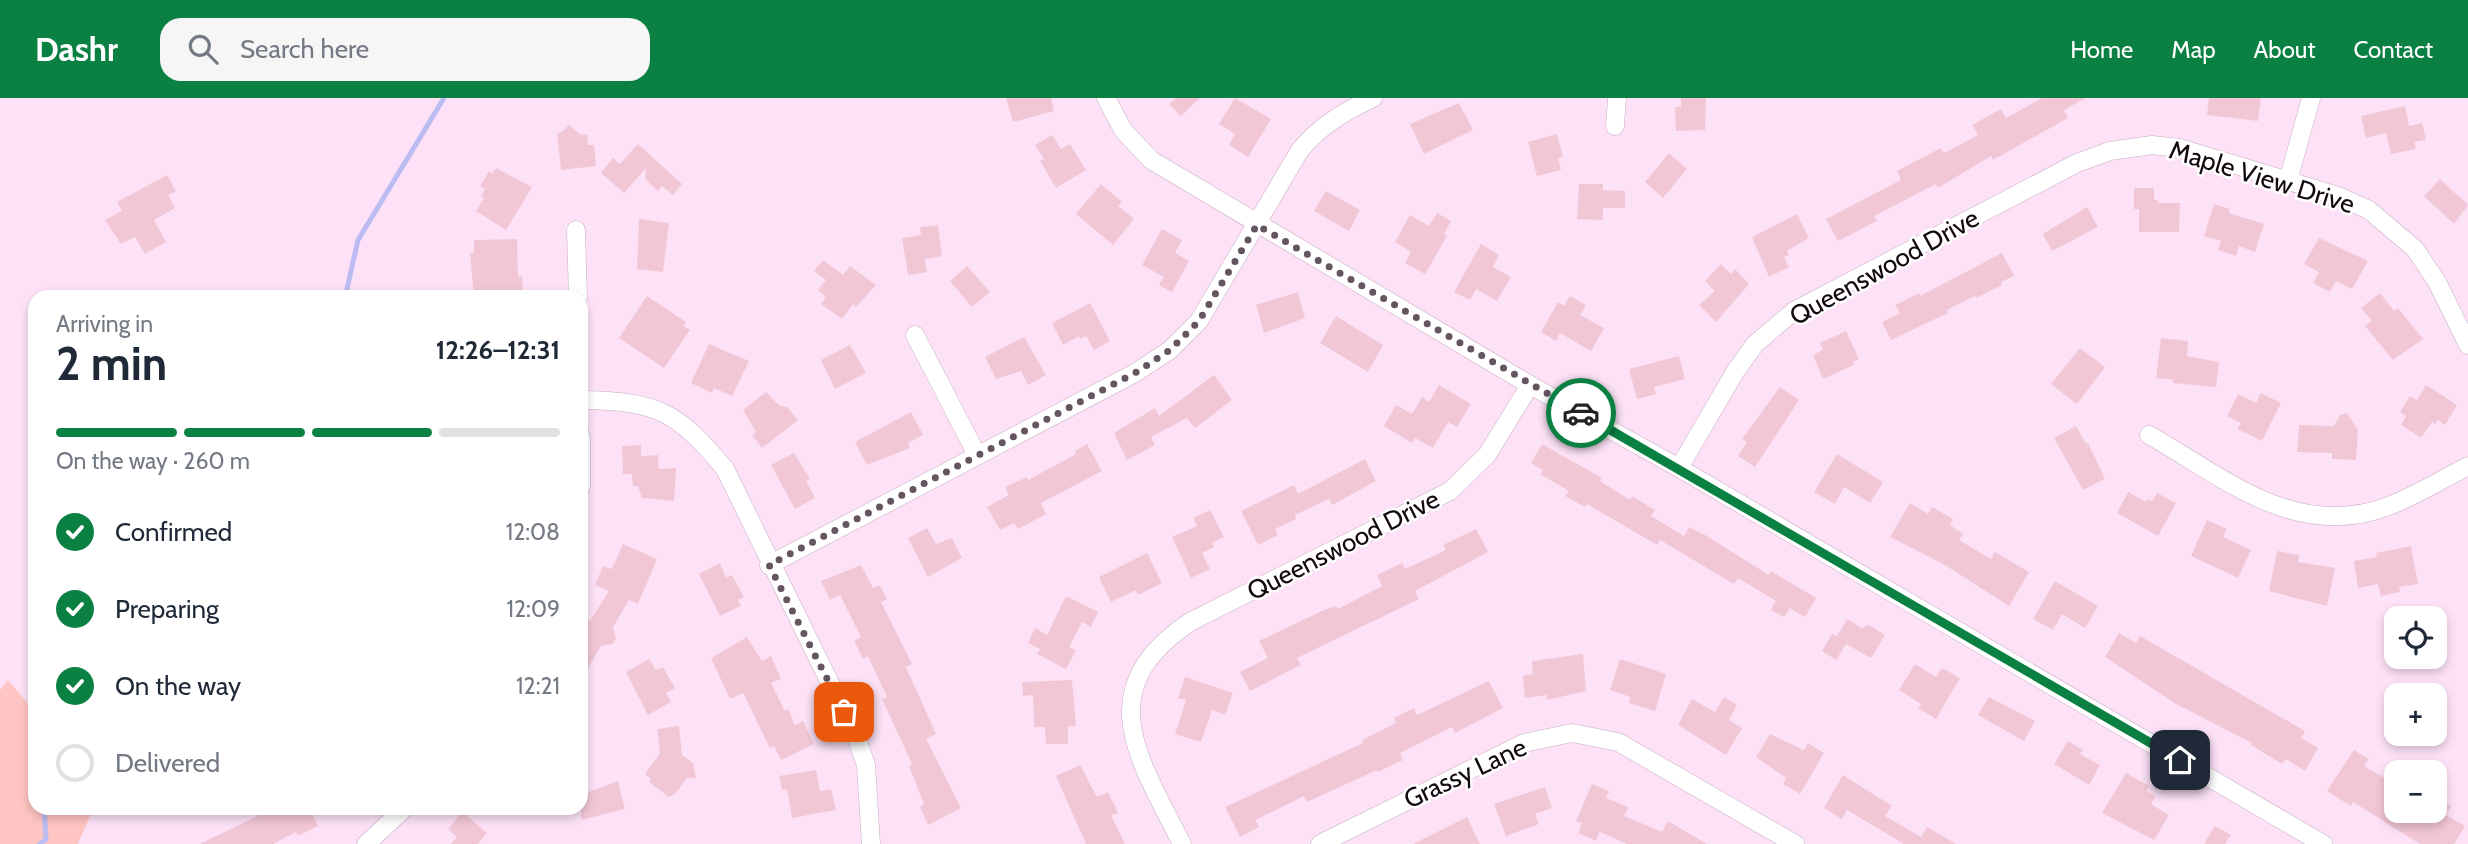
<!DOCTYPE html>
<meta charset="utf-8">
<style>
:root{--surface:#fff;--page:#f6f6f7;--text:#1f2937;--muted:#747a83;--line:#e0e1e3;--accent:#0b8043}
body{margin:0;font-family:Cabin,sans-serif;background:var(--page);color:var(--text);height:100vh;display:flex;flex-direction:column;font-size:26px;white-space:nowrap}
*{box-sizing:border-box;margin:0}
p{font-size:23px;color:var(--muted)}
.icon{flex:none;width:38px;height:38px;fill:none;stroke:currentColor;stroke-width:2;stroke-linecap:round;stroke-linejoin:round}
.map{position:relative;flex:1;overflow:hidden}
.sheet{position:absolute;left:28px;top:192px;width:560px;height:525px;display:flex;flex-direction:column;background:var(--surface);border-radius:21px;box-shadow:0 4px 10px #0003}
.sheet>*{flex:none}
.tools{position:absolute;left:2384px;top:508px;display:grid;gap:14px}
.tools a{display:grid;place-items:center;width:63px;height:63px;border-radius:14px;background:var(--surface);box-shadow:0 4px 10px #0003;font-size:35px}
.pin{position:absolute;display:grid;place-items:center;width:60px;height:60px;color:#fff;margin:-30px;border-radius:14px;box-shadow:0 4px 10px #0006}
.courier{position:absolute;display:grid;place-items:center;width:70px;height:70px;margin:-35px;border:5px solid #0b8043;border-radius:50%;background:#fff;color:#222;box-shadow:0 2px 9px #0007}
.head em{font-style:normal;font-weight:700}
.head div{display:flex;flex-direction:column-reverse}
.head{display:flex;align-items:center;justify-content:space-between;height:119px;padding:0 28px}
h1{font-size:46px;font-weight:700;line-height:52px}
.bar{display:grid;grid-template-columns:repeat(4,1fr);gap:10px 7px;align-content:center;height:84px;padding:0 28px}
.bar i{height:9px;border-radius:5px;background:var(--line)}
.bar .active{background:var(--accent)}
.bar p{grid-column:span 4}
ol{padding:0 28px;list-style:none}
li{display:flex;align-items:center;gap:21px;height:77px}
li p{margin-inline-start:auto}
li .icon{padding:7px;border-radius:50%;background:var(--accent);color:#fff;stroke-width:4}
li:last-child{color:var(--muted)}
li i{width:38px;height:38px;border:4px solid var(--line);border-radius:50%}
header{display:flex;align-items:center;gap:42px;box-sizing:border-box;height:98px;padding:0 35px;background:var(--accent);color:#fff}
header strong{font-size:33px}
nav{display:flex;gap:38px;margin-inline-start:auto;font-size:24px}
.search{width:490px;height:63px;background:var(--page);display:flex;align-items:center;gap:18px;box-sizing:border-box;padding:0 24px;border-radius:21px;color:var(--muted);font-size:26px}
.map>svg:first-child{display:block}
.green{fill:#ffc5c2}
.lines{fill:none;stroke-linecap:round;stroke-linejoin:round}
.stream{stroke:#bcbbf2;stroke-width:5}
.building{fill:#f2c7d5}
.street-casing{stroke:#c6adc0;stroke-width:19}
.street{stroke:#fff;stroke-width:18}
.done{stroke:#645561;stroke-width:7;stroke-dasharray:0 12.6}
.route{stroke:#0b8043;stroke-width:9}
.labels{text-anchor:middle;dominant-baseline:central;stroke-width:5;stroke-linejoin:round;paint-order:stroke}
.street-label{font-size:26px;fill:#120910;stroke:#fff}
</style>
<header>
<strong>Dashr</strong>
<div class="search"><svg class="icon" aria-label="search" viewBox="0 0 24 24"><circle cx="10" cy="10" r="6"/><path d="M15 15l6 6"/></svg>Search here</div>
<nav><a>Home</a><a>Map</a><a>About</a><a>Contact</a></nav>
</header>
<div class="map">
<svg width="2468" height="746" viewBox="0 0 2468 746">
<rect width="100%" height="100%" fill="#fde2f7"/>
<polygon class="green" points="8,582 35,614 35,710 93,711 78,746 0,746 0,592"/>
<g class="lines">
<g class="stream">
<polyline points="345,200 358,142 444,0"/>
<polyline points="40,746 46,741 44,710"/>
</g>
</g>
<g class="building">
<polygon points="1006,0 1051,0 1054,13 1013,24"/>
<polygon points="1176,0 1200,0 1181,18 1169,6"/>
<polygon points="1235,0 1271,21 1248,59 1229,47 1235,36 1219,26"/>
<polygon points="1681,0 1706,0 1705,32 1676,33 1675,9 1681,9"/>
<polygon points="2042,0 2086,0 2064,12 2068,20 1993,62 1991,58 1938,90 1936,86 1874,118 1877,123 1838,143 1826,121 1901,82 1897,73 1941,50 1944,55 1978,37 1972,27 2001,11 2006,20"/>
<polygon points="2209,0 2261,0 2258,23 2207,17"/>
<polygon points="1459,5 1473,32 1424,56 1410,26"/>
<polygon points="2405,8 2409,28 2422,25 2426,42 2414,44 2416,51 2391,56 2386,35 2366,40 2361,18"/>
<polygon points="569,27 581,37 587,36 588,47 594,47 596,68 561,72 557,35 562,34"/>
<polygon points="1557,36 1563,59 1558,60 1561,72 1537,78 1528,44"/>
<polygon points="1052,37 1061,51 1070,46 1086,72 1056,90 1040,63 1044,61 1035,47"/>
<polygon points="638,46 682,86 673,97 662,88 658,93 645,81 646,70 624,95 601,75 613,60 620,66"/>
<polygon points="1669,55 1687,71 1663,100 1645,84"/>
<polygon points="496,70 532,89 506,132 476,113 484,100 481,98 485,91 480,88 489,73 492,76"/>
<polygon points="167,77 176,93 168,97 175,110 154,122 166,144 145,156 135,139 121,146 105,122 122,113 117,104"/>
<polygon points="2440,81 2468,107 2454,126 2424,98"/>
<polygon points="1101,86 1122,104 1118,108 1134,121 1113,147 1076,116"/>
<polygon points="1579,86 1603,86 1603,92 1625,93 1625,110 1603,110 1603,122 1577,121"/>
<polygon points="2134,90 2154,90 2154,102 2158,102 2158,105 2180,105 2179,134 2139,134 2139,111 2134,111"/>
<polygon points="1326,93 1360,112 1349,133 1314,113"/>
<polygon points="2214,106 2230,111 2229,115 2264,126 2255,154 2239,148 2236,158 2218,152 2221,143 2204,138"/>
<polygon points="2087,109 2098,129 2052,153 2043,136"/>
<polygon points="1437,115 1451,123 1444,136 1447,138 1425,176 1405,165 1411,154 1395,144 1410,117 1429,128"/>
<polygon points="1797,116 1809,140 1787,153 1789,157 1784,159 1789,169 1769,179 1752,139"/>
<polygon points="639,121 669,125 663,174 637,171"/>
<polygon points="938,127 942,158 925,161 927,174 908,177 902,140 921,137 920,129"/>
<polygon points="1162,131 1182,142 1175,155 1189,163 1172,194 1159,187 1164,179 1142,167"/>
<polygon points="2319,140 2368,163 2352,191 2336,183 2330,194 2313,185 2319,174 2304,166"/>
<polygon points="517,141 518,179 522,178 523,199 474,199 470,155 474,155 474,142"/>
<polygon points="1481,146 1499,157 1493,169 1511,179 1497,203 1476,191 1470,202 1454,194"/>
<polygon points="2002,155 2014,178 2001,184 2002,187 1976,200 1975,198 1947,212 1948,215 1891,242 1882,224 1900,215 1895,207 1919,195 1920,198"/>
<polygon points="823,162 843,177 850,168 876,187 856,209 853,206 842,221 821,206 826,199 818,192 826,182 814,173"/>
<polygon points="1721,166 1731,176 1735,171 1749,186 1716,224 1699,207 1715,193 1705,183"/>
<polygon points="967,168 990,194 972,209 950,183"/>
<polygon points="1298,194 1305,220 1264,235 1256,207"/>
<polygon points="2380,195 2394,213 2398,210 2423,241 2393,262 2365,228 2372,223 2361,210"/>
<polygon points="647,198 686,224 684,228 690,232 664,270 619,240"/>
<polygon points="1570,198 1586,207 1580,217 1604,230 1591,253 1560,235 1556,243 1541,234 1558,204 1564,208"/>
<polygon points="1090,205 1110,243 1094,252 1086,238 1080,241 1079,238 1063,247 1052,225"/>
<polygon points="1336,218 1383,247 1368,274 1320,245"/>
<polygon points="1846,233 1859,261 1853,264 1854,267 1823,281 1813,257 1823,252 1820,245"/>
<polygon points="1024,239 1046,277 1028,287 1021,273 996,281 985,259"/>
<polygon points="2161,240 2188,243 2187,258 2219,264 2216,289 2173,285 2173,282 2156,280"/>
<polygon points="709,246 749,263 732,298 714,290 712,295 691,285"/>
<polygon points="850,247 866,275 835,291 821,262"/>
<polygon points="2080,250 2105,269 2077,306 2051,286"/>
<polygon points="1679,258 1685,281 1654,289 1656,296 1637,301 1629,271"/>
<polygon points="1214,277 1232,302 1195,330 1187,320 1151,339 1155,347 1127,362 1114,335 1155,310 1159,318"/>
<polygon points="1439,287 1471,306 1457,329 1448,324 1433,350 1415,340 1412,345 1384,328 1396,307 1412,316 1422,299 1429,304"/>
<polygon points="2426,287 2457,307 2445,327 2438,322 2435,326 2432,324 2421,340 2401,327 2406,318 2400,314 2410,298 2417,302"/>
<polygon points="1780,289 1799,302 1755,369 1738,358 1747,344 1742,341"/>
<polygon points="766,294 779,307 787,309 798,322 762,350 752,337 756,334 743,312"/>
<polygon points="2261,295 2281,305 2262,343 2237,331 2241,325 2227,318 2238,296 2256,305"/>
<polygon points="911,314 923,337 908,345 910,350 867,367 855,344"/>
<polygon points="2347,315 2358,332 2356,362 2332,361 2332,355 2297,354 2299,327 2334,328 2340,317"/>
<polygon points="2076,328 2086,346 2088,345 2105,381 2083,392 2054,340"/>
<polygon points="1087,346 1102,373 1041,405 1046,416 1018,431 1014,425 1000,432 987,409 1009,397 1005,389 1027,379 1028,382 1076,356 1075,353"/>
<polygon points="1542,346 1602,380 1600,383 1630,402 1632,398 1655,412 1651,418 1684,438 1689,429 1705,437 1769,477 1771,473 1816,500 1805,519 1790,510 1784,519 1771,512 1776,503 1738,480 1734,486 1660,442 1657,447 1587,406 1585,409 1565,398 1569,393 1540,376 1543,372 1531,365"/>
<polygon points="641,347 641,358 658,357 659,371 676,370 674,403 642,400 638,388 633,388 632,376 623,376 622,348"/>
<polygon points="794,355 810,381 806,383 815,400 795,411 771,367"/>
<polygon points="1837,356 1883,384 1870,405 1844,389 1835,406 1814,394"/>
<polygon points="1365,361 1376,383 1332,407 1329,401 1295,417 1296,421 1275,431 1278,437 1258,447 1241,413 1294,387 1298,396"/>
<polygon points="2128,394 2146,404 2147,401 2152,403 2157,395 2176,405 2158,438 2117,415"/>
<polygon points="1910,405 1928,416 1932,409 1953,421 1950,427 1963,436 1959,442 1991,461 1995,454 2029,474 2009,508 1945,467 1890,439"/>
<polygon points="1210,412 1224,439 1212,445 1214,449 1202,455 1210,471 1191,480 1172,439 1197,428 1193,420"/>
<polygon points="2207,422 2227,431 2223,439 2251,452 2238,480 2191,458"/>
<polygon points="927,430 936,446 952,440 962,460 928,479 908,440"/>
<polygon points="1476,431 1488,454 1415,493 1419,501 1297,560 1301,567 1250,593 1240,574 1268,560 1259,543 1324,512 1336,508 1338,511 1382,488 1377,477 1402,465 1405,471 1446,452 1443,447"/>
<polygon points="623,446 657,461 638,506 629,502 613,529 616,540 613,546 601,548 581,582 581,531 587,521 590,523 609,493 595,487 603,468 612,471"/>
<polygon points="2411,448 2418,486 2399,489 2400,494 2381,498 2378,486 2358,490 2354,463 2377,459 2376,455"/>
<polygon points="2277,453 2299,457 2298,464 2335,470 2327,508 2269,493"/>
<polygon points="1147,455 1162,485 1138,497 1136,492 1111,504 1099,479"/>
<polygon points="720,465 726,480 732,477 744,499 738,502 741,508 720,518 699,476"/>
<polygon points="861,467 873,490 880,487 887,501 881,504 912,566 906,569 936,636 926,641 961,710 928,727 920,709 924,706 909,668 912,666 882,601 887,599 868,558 863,561 854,543 861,539 840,497 830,502 821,483"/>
<polygon points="2055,483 2098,508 2085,530 2062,516 2053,532 2033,521"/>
<polygon points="1066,498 1098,514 1091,529 1082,524 1069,549 1076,552 1066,571 1037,556 1040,551 1028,545 1035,530 1047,537"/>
<polygon points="1847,521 1862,530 1869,527 1885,537 1871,560 1846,546 1836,562 1822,553 1832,536 1837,538"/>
<polygon points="2119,535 2136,545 2140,538 2305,633 2301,640 2318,650 2305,673 2286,661 2282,666 2251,647 2252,645 2176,606 2105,559"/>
<polygon points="747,539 762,563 771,558 781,581 771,585 785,613 788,611 795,627 803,623 814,646 781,662 774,648 770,650 743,595 730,601 711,560"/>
<polygon points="1583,556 1586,593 1547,602 1547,597 1525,600 1523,578 1533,576 1532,563"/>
<polygon points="649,561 656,572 663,569 675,590 666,595 671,604 648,617 626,574"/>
<polygon points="1620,561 1666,576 1655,613 1629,605 1630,599 1610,592"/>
<polygon points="1915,566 1936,579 1942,570 1960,580 1936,621 1918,610 1921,606 1899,592"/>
<polygon points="1185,579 1233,595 1225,617 1212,612 1201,644 1175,636 1186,602 1178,600"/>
<polygon points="1072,582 1076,628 1068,628 1068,646 1046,646 1045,629 1034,629 1033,597 1023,598 1022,584"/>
<polygon points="1489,583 1503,610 1455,635 1452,629 1400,655 1403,662 1378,674 1377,672 1307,704 1304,698 1255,722 1259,729 1240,739 1225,709 1363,645 1362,642 1396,625 1394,620 1414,610 1417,617"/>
<polygon points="1724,599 1737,607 1729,622 1742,630 1726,657 1678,627 1692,601 1715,614"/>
<polygon points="1989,599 2035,623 2024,643 1978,617"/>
<polygon points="679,628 682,657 693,665 696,680 687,680 675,696 669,699 649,684 651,681 645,676 660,655 657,631"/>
<polygon points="1770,636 1804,652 1808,645 1824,655 1800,696 1783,686 1786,680 1756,659"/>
<polygon points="2068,643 2083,652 2080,656 2100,667 2089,687 2054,666"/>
<polygon points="2354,652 2369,661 2364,668 2396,687 2396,712 2434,712 2434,698 2451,708 2446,717 2465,728 2454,746 2420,746 2353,704 2351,708 2327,693"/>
<polygon points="1080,667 1097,699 1108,694 1118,715 1111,717 1125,746 1086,746 1056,678"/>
<polygon points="816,672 820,693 831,691 836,712 792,720 787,691 782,692 779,678"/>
<polygon points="2126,675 2149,688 2146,693 2156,698 2151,706 2169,717 2154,742 2102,715"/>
<polygon points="1843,677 1892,708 1885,718 1921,739 1927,729 1956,746 1904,746 1847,712 1842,721 1824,710"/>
<polygon points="618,683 625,711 581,722 581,697"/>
<polygon points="1592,686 1609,693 1606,700 1628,709 1624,718 1662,734 1668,723 1707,746 1627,746 1600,734 1596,743 1578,735 1582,725 1576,723"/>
<polygon points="1545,689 1552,710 1535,716 1539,726 1506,738 1494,706"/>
<polygon points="253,710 269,710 272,716 282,710 309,710 318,728 298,738 296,734 273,746 200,746 257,718"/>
<polygon points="462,714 487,735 478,746 451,746 457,739 448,731"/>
<polygon points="1467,719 1480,746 1413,746"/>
<polygon points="2215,728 2231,737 2225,746 2204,746"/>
</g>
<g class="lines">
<defs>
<g id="street">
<polyline points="1106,0 1123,32 1151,62 1530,287 1679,370 2323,746"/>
<polyline points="1615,28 1617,0"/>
<polyline points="2288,83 2311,0"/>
<polyline points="576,132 578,200"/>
<polyline points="915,237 977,357"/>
<path d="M 581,302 C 657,303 677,313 725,371 L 856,638 L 866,667 L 871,746"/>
<path d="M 2149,337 C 2225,380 2295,442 2386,409 C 2414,399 2441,382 2468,368"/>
<polyline points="581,339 581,389"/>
<polyline points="1679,370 1735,274 1755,246 1794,213 2077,65 2110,53 2152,47 2180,50 2338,98 2369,112 2415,151 2437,184 2468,247"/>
<path d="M 769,467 L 1135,275 L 1170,252 L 1199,223 L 1300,52 C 1321,27 1344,14 1373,0"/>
<polyline points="366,746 405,710"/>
<path d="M 1182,746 C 1139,660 1089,592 1190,524 L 1450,393 L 1487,357 L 1530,287"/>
<polyline points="1320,746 1524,645 1572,635 1618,644 1795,746"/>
</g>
</defs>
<use href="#street" class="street-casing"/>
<use href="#street" class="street"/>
</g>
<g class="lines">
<polyline class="done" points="844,614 769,467 1135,275 1170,252 1199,223 1257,127 1581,315"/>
<polyline class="route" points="1581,315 2180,662"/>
</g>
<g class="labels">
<g class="street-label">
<text transform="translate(2262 79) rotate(17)">Maple View Drive</text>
<text transform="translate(1884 169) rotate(-29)">Queenswood Drive</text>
<text transform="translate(1343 447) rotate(-27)">Queenswood Drive</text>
<text transform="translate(1465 675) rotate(-25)">Grassy Lane</text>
</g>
</g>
</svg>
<div class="tools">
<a><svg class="icon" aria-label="locate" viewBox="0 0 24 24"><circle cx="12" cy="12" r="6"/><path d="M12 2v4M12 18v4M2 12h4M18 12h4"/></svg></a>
<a>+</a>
<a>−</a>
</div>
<div class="pin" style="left:844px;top:614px;background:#ea580c"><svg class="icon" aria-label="bag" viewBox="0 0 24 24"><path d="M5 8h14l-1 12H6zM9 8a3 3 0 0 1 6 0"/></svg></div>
<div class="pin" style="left:2180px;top:662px;background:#1f2937"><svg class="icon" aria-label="home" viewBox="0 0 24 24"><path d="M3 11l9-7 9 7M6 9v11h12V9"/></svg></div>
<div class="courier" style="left:1581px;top:315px"><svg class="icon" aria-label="car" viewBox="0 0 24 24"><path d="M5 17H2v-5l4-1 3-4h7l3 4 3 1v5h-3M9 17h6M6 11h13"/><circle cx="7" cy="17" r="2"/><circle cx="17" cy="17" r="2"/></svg></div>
<section class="sheet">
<div class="head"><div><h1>2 min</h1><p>Arriving in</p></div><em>12:26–12:31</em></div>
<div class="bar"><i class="active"></i><i class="active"></i><i class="active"></i><i></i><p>On the way · 260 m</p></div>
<ol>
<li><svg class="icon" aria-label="check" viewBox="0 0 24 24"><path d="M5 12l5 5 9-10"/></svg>Confirmed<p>12:08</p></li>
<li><svg class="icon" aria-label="check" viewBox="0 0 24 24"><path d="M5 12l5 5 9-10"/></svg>Preparing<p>12:09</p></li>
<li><svg class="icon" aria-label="check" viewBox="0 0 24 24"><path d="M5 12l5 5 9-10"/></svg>On the way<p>12:21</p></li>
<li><i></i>Delivered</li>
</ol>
</section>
</div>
